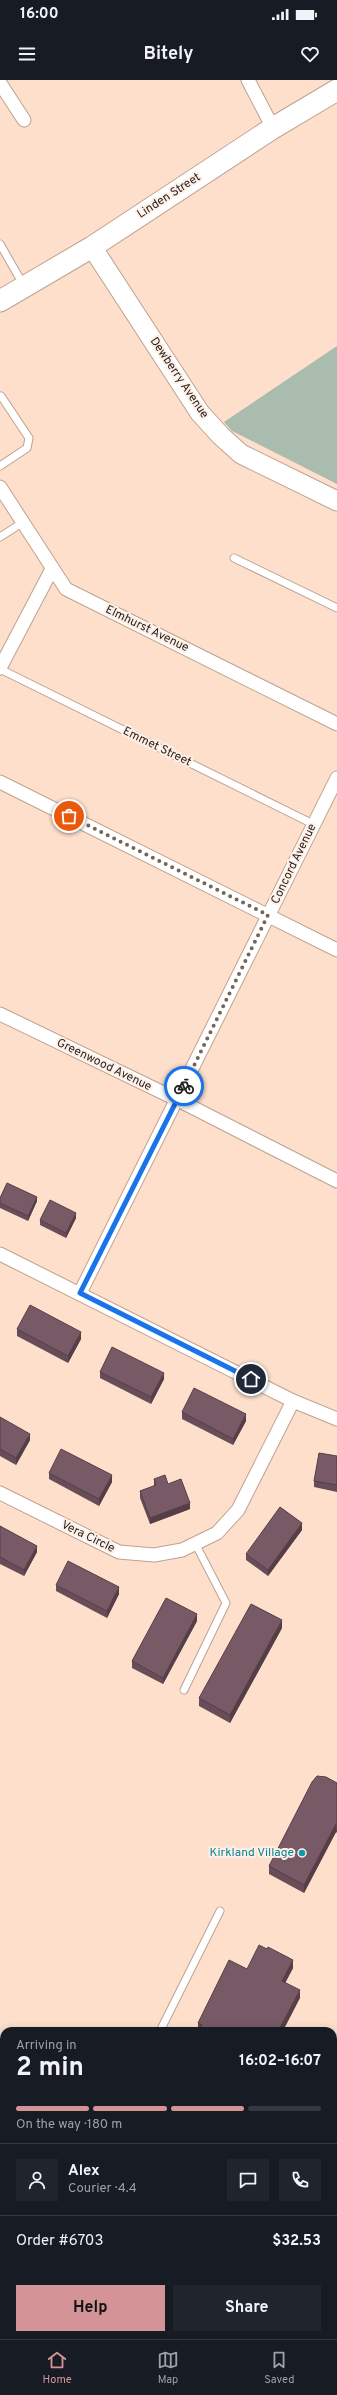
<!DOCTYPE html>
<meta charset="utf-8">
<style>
:root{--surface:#171b24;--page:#20242c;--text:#f1f3f6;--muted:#9ea1a6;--line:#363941;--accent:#d49497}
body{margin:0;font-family:Overpass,sans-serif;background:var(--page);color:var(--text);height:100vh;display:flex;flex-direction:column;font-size:15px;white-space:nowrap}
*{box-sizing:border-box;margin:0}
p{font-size:13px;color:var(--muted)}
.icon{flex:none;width:22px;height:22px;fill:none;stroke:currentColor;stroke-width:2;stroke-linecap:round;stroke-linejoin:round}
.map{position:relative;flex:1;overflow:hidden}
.panel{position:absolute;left:0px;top:1947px;width:337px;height:312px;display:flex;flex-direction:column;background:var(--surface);border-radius:12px 12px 0 0;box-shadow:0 2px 10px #0003}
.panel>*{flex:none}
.pin{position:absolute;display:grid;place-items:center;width:34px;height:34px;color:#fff;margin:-17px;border:2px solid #fff;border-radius:50%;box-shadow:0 1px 4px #0007}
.courier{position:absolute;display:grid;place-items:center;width:40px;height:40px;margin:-20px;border:3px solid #1a73e8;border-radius:50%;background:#fff;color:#222;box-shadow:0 1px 5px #0007}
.headline em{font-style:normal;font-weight:700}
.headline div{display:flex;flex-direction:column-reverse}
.headline{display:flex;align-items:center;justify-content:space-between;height:68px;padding:0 16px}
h1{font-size:26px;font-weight:700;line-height:30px}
.bar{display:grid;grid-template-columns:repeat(4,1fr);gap:6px 4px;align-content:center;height:48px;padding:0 16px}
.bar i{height:5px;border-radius:3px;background:var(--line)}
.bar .selected{background:var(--accent)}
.bar p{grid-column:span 4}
.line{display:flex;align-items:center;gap:10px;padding:0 16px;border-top:1px solid var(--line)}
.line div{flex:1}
.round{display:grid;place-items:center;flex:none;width:42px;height:42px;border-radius:0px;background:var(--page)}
.cta{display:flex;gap:8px;margin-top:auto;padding:8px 16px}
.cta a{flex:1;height:46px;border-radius:0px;background:var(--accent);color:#111;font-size:16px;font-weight:700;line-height:46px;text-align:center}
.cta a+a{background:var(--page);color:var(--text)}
.status{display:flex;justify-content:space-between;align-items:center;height:28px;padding:0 20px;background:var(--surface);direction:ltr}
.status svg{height:11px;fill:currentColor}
header{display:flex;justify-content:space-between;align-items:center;height:52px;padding:0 16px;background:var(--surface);font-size:18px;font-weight:700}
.tab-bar{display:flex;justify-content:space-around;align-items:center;height:56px;border-top:1px solid var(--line);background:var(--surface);font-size:11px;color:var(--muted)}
.tab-bar a{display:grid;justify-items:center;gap:2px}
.tab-bar .selected{color:var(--accent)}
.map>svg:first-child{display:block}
.green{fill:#aabcad}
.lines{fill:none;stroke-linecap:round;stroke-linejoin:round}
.lane-casing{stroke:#bea28f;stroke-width:9}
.street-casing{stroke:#bea28f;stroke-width:15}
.secondary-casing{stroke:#bea28f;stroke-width:21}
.primary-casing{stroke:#bea28f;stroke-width:23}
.lane{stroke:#fff;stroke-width:7}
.street{stroke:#fff;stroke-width:13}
.secondary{stroke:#fff;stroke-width:19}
.primary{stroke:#fff;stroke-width:21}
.wall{fill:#674d58}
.shaded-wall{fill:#543f47}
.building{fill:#785a66;stroke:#543f47}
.done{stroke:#76655a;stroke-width:4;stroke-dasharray:0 7.2}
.route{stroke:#1a73e8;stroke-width:5}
.culture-dot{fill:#0f9aa8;stroke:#fdf0e9;stroke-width:1.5}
.labels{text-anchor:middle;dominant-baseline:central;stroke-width:4;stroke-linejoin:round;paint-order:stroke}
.street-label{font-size:12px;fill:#2e231c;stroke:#fdf0e9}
.culture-label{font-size:12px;fill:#0d838f;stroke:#fdf0e9;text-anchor:end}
</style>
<div class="status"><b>16:00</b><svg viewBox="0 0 49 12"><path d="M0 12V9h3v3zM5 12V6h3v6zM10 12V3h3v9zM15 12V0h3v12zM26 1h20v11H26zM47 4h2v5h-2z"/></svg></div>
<header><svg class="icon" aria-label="menu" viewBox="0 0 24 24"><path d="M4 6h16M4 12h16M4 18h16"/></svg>Bitely<svg class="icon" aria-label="heart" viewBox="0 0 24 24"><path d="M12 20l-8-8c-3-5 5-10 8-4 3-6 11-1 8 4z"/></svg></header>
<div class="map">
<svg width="337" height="2259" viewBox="0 0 337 2259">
<rect width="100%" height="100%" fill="#fddfcc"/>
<polygon class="green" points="337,266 337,404 232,351 224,342"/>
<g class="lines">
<defs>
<g id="lane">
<polyline points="0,164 24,206"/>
<polyline points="0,386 27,368 29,358 1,316"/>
<polyline points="0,457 22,443"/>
<polyline points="234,478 337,528"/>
<polyline points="0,589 313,744"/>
<polyline points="184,1610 226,1523 196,1465"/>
<polyline points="160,1951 220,1831"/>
<polyline points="333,1996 337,2000"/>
<polyline points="333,2098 337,2102"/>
<polyline points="333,2223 337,2223"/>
</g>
<g id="street">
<polyline points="248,0 273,48"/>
<polyline points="0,3 24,40"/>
<polyline points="0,407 66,509 337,644"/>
<polyline points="0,588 52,489"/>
<polyline points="0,702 337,870"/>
<polyline points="0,934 178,1020 337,1101"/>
<polyline points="0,1174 293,1321 337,1339"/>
<polyline points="80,1213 337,698"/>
<polyline points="0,1413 119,1472 154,1475 182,1470 217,1453 238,1430 293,1321"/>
</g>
<polyline id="secondary" points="92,167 200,333 221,356 241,374 337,421"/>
<polyline id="primary" points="0,221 92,167 273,48 337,10"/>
</defs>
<use href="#lane" class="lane-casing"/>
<use href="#street" class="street-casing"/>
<use href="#secondary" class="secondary-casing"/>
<use href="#primary" class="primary-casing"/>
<use href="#lane" class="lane"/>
<use href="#street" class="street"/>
<use href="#secondary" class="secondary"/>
<use href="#primary" class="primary"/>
</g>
<g class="wall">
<polygon points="0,1118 37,1121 28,1141 0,1128"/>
<polygon points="76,1138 66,1158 40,1145 40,1140"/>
<polygon points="17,1249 81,1259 68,1283 17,1256"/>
<polygon points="100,1292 164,1299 151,1324 100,1298"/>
<polygon points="182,1332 246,1341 233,1365 182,1339"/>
<polygon points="0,1337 30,1360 16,1385 0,1376"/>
<polygon points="337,1376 337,1412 314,1407 314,1401"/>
<polygon points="49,1393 112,1402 99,1426 49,1399"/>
<polygon points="154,1399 168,1404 190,1429 150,1444 140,1418 140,1411 154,1406"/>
<polygon points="0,1446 37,1472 24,1496 0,1484"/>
<polygon points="302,1450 268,1496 246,1480 246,1474"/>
<polygon points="56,1505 119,1514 107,1538 56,1511"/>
<polygon points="197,1541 163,1604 132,1588 132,1581"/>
<polygon points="282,1548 230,1643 199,1626 199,1618"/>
<polygon points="337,1703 337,1753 336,1752 304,1813 269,1794 269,1786"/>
<polygon points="293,1888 285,1903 300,1918 198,1951 198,1943 247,1889"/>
</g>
<g class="shaded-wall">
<polygon points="37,1117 37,1121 28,1141 28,1136"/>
<polygon points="76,1133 76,1138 66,1158 66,1153"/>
<polygon points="81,1252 81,1259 68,1283 68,1276"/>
<polygon points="164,1293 164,1299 151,1324 151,1317"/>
<polygon points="246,1334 246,1341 233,1365 233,1359"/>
<polygon points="30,1354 30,1360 16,1385 16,1378"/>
<polygon points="112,1395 112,1402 99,1426 99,1419"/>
<polygon points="190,1423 190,1429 150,1444 150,1438"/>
<polygon points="302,1443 302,1450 268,1496 268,1490"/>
<polygon points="37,1466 37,1472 24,1496 24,1490"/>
<polygon points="119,1507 119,1514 107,1538 107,1531"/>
<polygon points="197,1534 197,1541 163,1604 163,1598"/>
<polygon points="282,1540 282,1548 230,1643 230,1635"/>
<polygon points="336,1744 336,1752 304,1813 304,1805"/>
<polygon points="293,1880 293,1888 282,1909 282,1901"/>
<polygon points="300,1910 300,1918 283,1951 278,1951"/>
</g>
<g class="building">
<polygon points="7,1103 37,1117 28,1136 0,1123 0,1118"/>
<polygon points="50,1120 76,1133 66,1153 40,1140"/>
<polygon points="30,1225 81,1252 68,1276 17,1249"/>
<polygon points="112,1267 164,1293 151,1317 100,1292"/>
<polygon points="194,1308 246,1334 233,1359 182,1332"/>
<polygon points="0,1337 30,1354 16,1378 0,1369"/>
<polygon points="61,1369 112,1395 99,1419 49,1393"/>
<polygon points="319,1373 337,1376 337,1405 314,1401"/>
<polygon points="165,1395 168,1404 181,1399 190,1423 150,1438 140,1411 156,1405 154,1399"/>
<polygon points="280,1427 302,1443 268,1490 246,1474"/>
<polygon points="0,1446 37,1466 24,1490 0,1477"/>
<polygon points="68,1481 119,1507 107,1531 56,1505"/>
<polygon points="166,1518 197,1534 163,1598 132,1581"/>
<polygon points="251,1524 282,1540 230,1635 199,1618"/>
<polygon points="317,1696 326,1697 337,1703 337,1745 336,1744 304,1805 269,1786 312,1702"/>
<polygon points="259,1865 267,1869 268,1867 293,1880 282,1901 300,1910 278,1951 198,1951 202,1945 198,1943 229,1880 247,1889"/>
</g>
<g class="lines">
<polyline class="done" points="69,736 268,835 184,1006"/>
<polyline class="route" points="184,1006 80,1213 251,1299"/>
</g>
<circle class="culture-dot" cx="302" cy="1773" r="4"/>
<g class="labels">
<g class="street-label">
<text transform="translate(169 116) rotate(-33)">Linden Street</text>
<text transform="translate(179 298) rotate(56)">Dewberry Avenue</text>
<text transform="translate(147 549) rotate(26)">Elmhurst Avenue</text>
<text transform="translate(157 667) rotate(26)">Emmet Street</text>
<text transform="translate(294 784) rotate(-64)">Concord Avenue</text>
<text transform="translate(104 985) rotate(26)">Greenwood Avenue</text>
<text transform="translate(88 1457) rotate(26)">Vera Circle</text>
</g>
<g class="culture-label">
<text x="294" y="1773">Kirkland Village</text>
</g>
</g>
</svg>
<div class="pin" style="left:69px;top:736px;background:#ea580c"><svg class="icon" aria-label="bag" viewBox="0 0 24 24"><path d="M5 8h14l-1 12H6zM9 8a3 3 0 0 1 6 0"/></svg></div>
<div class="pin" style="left:251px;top:1299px;background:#1f2937"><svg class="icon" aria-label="home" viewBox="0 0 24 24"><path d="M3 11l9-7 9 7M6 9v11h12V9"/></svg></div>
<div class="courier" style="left:184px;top:1006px"><svg class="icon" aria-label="bike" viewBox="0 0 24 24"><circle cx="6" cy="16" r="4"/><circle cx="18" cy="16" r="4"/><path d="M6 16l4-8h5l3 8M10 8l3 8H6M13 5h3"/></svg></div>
<section class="panel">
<div class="headline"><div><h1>2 min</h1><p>Arriving in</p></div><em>16:02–16:07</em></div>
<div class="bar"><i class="selected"></i><i class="selected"></i><i class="selected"></i><i></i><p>On the way · 180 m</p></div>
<div class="line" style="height:72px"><a class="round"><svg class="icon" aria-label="person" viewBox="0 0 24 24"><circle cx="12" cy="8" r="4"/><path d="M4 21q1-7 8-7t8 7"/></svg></a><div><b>Alex</b><p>Courier · 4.4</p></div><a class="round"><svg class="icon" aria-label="chat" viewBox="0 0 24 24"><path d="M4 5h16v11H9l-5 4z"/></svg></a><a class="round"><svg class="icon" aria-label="phone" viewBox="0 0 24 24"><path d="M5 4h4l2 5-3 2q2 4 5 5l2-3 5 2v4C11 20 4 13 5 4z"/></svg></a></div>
<div class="line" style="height:52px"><div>Order #6703</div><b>$32.53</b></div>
<div class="cta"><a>Help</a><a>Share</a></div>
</section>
</div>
<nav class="tab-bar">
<a class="selected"><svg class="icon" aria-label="home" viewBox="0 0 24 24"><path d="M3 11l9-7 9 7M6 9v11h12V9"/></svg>Home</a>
<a><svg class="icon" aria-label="map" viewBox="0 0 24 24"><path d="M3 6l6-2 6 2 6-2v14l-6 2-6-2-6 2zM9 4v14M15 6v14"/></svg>Map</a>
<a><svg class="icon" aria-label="saved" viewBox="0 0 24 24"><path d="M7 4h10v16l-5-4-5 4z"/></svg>Saved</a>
</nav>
